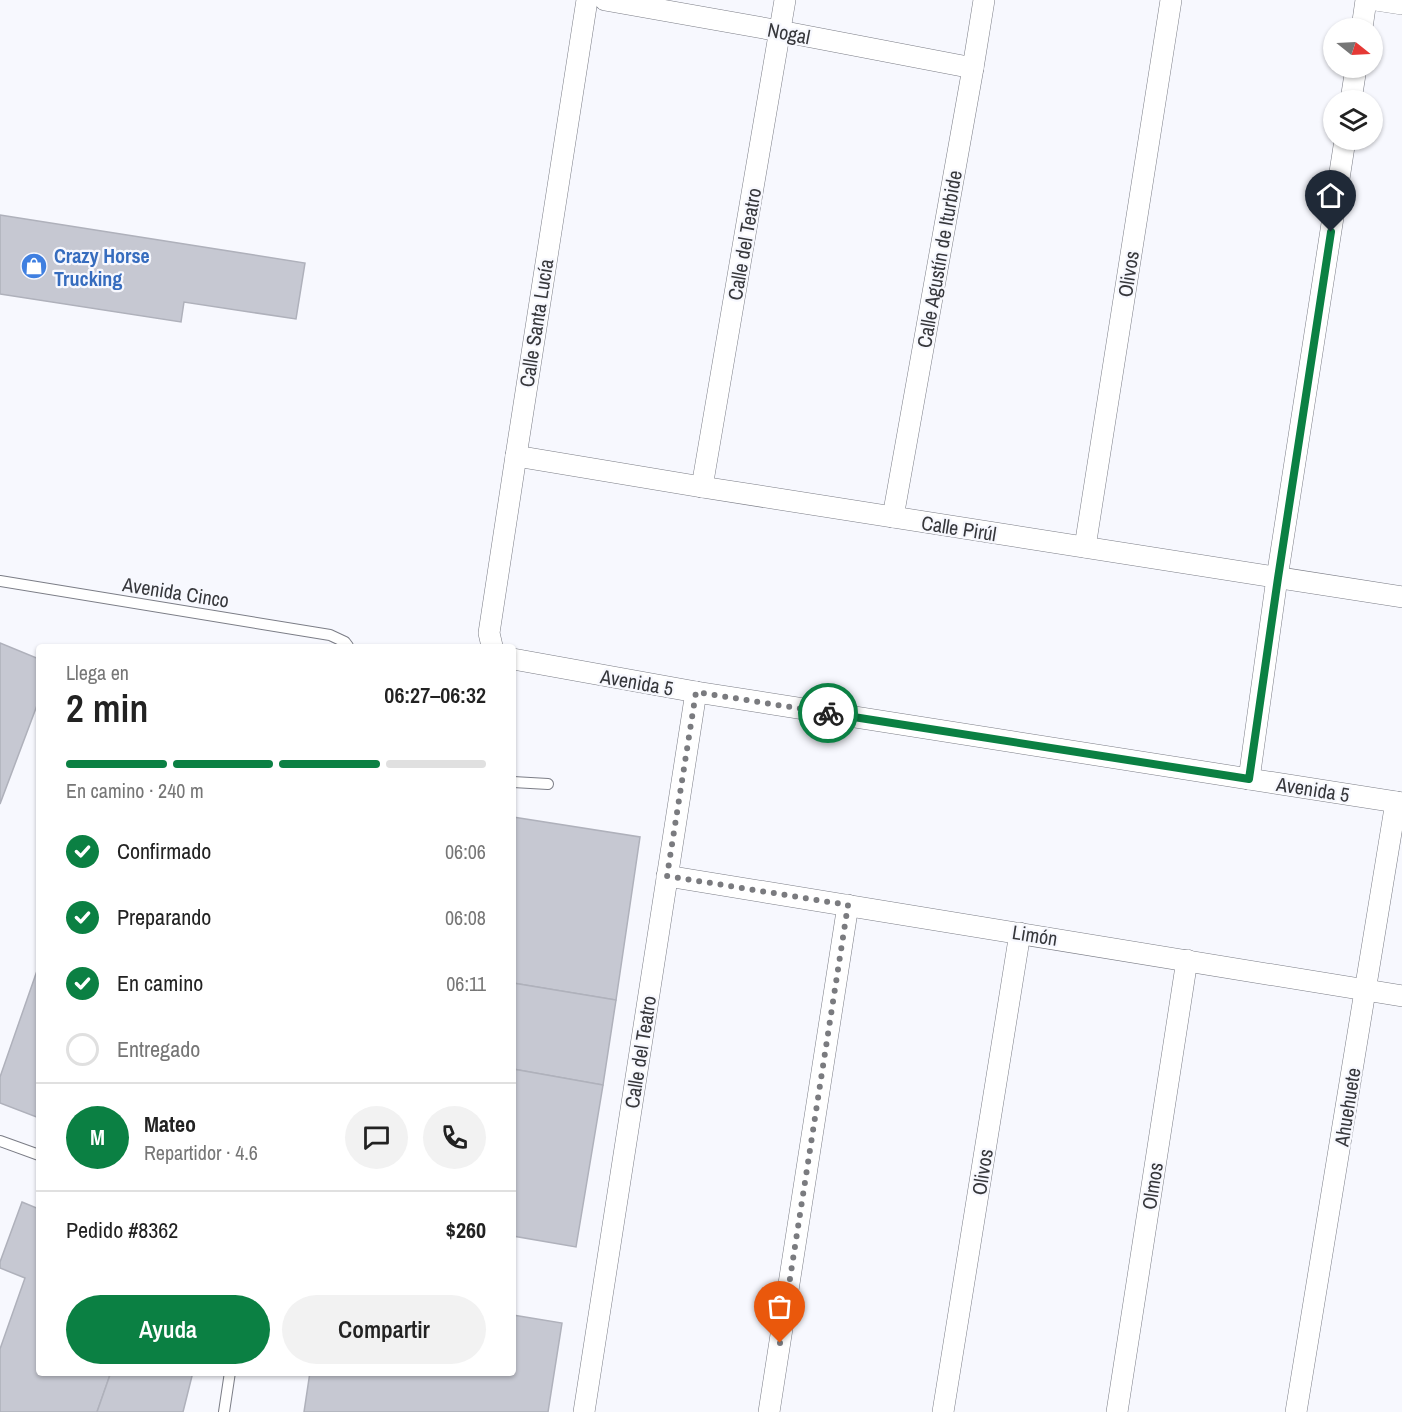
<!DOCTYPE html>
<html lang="es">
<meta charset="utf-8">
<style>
:root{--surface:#fff;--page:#f2f2f2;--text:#222;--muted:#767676;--line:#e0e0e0;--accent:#0b8043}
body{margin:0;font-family:"Archivo Narrow",sans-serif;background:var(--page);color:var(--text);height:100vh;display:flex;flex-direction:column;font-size:22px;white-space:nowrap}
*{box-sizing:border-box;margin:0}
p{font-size:20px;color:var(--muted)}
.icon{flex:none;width:33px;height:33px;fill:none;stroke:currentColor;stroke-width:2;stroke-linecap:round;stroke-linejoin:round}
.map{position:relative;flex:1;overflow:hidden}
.side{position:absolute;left:36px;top:644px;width:480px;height:732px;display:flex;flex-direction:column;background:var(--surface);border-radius:6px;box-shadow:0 2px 4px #0004}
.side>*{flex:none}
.needle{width:39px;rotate:108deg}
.controls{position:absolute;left:1323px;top:18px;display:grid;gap:12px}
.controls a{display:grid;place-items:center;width:60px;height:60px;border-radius:50%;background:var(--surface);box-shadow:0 2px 4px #0004;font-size:30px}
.pin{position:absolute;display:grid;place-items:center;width:51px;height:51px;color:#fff;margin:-62px -26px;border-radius:50% 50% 50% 0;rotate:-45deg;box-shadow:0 0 6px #0007}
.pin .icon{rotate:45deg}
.courier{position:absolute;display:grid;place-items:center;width:60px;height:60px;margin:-30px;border:4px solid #0b8043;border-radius:50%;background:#fff;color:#222;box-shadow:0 2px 8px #0007}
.headline em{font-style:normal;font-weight:600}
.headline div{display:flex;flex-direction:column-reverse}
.headline{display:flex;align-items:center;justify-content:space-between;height:102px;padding:0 30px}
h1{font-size:39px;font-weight:600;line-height:45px}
.bar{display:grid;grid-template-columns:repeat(4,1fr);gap:9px 6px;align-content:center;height:72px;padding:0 30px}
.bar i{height:8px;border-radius:4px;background:var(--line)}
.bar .current{background:var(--accent)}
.bar p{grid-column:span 4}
.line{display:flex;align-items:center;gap:15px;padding:0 30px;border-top:2px solid var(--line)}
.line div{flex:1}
.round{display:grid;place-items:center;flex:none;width:63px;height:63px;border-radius:32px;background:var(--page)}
ol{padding:0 30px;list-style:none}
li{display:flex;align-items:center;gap:18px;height:66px}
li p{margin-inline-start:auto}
li .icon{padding:6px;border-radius:50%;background:var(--accent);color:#fff;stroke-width:4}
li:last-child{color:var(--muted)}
li i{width:33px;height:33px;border:3px solid var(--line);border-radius:50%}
.action{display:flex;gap:12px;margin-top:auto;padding:12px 30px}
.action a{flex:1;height:69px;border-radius:36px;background:var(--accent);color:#fff;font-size:24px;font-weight:600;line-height:69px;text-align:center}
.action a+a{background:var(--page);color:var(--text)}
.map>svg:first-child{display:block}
.building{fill:#c6c8d2;stroke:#afb1bb;stroke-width:1.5}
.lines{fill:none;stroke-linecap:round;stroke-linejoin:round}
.lane-casing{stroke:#7b7d86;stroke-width:12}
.street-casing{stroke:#7b7d86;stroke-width:22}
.lane{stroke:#fff;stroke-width:10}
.street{stroke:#fff;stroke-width:21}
.done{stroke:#7a7b7f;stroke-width:6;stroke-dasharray:0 10.8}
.route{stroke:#0b8043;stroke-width:8}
.labels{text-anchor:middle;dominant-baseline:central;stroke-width:4.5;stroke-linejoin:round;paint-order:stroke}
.street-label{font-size:20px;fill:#36373b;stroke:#f7f8fe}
.shop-label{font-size:20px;font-weight:bold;fill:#366cbe;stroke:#f7f8fe;text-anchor:start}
</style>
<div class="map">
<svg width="1402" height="1412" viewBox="0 0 1402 1412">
<rect width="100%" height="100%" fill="#f7f8fe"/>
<g class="building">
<polygon points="0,215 305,263 296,319 184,302 181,322 0,294"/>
<polygon points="0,643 39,659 39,700 0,804"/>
<polygon points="513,817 640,837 616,1000 513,983"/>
<polygon points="39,965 39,1118 0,1103 0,1077"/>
<polygon points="513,983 616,1000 603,1085 513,1069"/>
<polygon points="513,1069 603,1085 576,1247 513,1236"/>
<polygon points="22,1202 39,1209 39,1372 111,1372 97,1412 0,1412 0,1349 25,1278 0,1268 0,1262"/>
<polygon points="513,1315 562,1323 548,1412 304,1412 310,1372 513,1372"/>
<polygon points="111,1372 193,1372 183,1412 97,1412"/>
</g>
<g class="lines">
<defs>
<g id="lane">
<polyline points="0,581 330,635 345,642 348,646"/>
<polyline points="513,782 548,784"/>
<polyline points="0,1141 39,1155"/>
<polyline points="224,1412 230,1372"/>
</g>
<g id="street">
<polyline points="605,0 780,31 973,68"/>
<polyline points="1376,0 1402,4"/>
<polyline points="1362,28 1366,0"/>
<polyline points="1351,100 1356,68"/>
<polyline points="516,456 702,487 1402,597"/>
<polyline points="702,487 785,0"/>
<polyline points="893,517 973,68 984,0"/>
<polyline points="1085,547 1171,0"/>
<polyline points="492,646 489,633 516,456 587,0"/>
<polyline points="513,659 696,692 1402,803"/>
<polyline points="1249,779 1277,578 1345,140"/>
<polyline points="667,876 1402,996"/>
<polyline points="584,1412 696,692"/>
<polyline points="769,1412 848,905"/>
<polyline points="943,1412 1020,933"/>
<polyline points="1117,1412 1187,960"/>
<polyline points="1296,1412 1396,802"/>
</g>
</defs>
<use href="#lane" class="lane-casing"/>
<use href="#street" class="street-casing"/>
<use href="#lane" class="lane"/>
<use href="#street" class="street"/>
</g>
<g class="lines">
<polyline class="done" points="780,1343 848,905 667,876 696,692 828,713"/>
<polyline class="route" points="828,713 1249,779 1278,578 1331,232"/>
</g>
<defs>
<symbol id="shop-disc" viewBox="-11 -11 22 22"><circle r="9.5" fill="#3f7fe0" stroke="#f7f8fe"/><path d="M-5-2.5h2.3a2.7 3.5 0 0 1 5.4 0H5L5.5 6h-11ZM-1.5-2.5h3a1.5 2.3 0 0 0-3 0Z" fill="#fff"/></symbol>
</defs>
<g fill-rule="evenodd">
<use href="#shop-disc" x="19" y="251" width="30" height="30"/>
</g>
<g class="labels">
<g class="street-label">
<text transform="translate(789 33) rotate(11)">Nogal</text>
<text transform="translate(744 244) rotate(-80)">Calle del Teatro</text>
<text transform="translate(939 259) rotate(-80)">Calle Agustín de Iturbide</text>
<text transform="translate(1128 274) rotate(-81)">Olivos</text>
<text transform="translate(536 323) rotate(-81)">Calle Santa Lucía</text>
<text transform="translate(959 528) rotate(9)">Calle Pirúl</text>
<text transform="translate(176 592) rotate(9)">Avenida Cinco</text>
<text transform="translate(637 682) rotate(10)">Avenida 5</text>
<text transform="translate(1313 789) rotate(9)">Avenida 5</text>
<text transform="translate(1035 935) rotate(9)">Limón</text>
<text transform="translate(640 1052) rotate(-81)">Calle del Teatro</text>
<text transform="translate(1347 1107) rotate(-81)">Ahuehuete</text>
<text transform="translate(982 1172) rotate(-81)">Olivos</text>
<text transform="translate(1152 1186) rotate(-81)">Olmos</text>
</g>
<g class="shop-label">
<text x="54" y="255">Crazy Horse<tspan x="54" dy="23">Trucking</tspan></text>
</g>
</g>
</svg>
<div class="controls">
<a><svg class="needle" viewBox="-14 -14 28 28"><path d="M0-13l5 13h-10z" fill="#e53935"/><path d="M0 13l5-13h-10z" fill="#767676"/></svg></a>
<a><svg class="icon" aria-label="layers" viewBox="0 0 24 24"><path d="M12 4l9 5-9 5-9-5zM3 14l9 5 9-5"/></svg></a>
</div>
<div class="pin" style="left:780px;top:1343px;background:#ea580c"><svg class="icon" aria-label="bag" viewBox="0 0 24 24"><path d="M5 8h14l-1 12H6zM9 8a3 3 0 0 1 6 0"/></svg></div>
<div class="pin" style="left:1331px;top:232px;background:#1f2937"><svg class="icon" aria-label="home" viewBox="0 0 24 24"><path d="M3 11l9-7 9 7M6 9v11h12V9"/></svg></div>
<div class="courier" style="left:828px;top:713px"><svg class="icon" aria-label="bike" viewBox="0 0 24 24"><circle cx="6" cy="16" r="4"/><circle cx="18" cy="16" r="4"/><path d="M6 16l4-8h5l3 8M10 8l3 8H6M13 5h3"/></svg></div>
<section class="side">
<div class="headline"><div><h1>2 min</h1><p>Llega en</p></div><em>06:27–06:32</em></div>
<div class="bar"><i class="current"></i><i class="current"></i><i class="current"></i><i></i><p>En camino · 240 m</p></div>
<ol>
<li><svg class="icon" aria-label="check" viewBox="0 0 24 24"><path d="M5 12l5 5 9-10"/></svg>Confirmado<p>06:06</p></li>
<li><svg class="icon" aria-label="check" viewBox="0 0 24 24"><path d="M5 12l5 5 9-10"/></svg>Preparando<p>06:08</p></li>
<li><svg class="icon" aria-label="check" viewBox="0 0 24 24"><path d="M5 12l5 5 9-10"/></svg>En camino<p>06:11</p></li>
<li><i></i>Entregado</li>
</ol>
<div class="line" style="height:108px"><b class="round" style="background:var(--accent);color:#fff">M</b><div><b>Mateo</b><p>Repartidor · 4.6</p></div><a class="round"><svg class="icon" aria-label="chat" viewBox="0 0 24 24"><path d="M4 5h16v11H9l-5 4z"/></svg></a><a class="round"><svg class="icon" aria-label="phone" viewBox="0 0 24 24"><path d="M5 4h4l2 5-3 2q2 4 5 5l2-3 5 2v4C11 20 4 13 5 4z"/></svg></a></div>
<div class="line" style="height:78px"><div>Pedido #8362</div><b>$260</b></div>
<div class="action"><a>Ayuda</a><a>Compartir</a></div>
</section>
</div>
